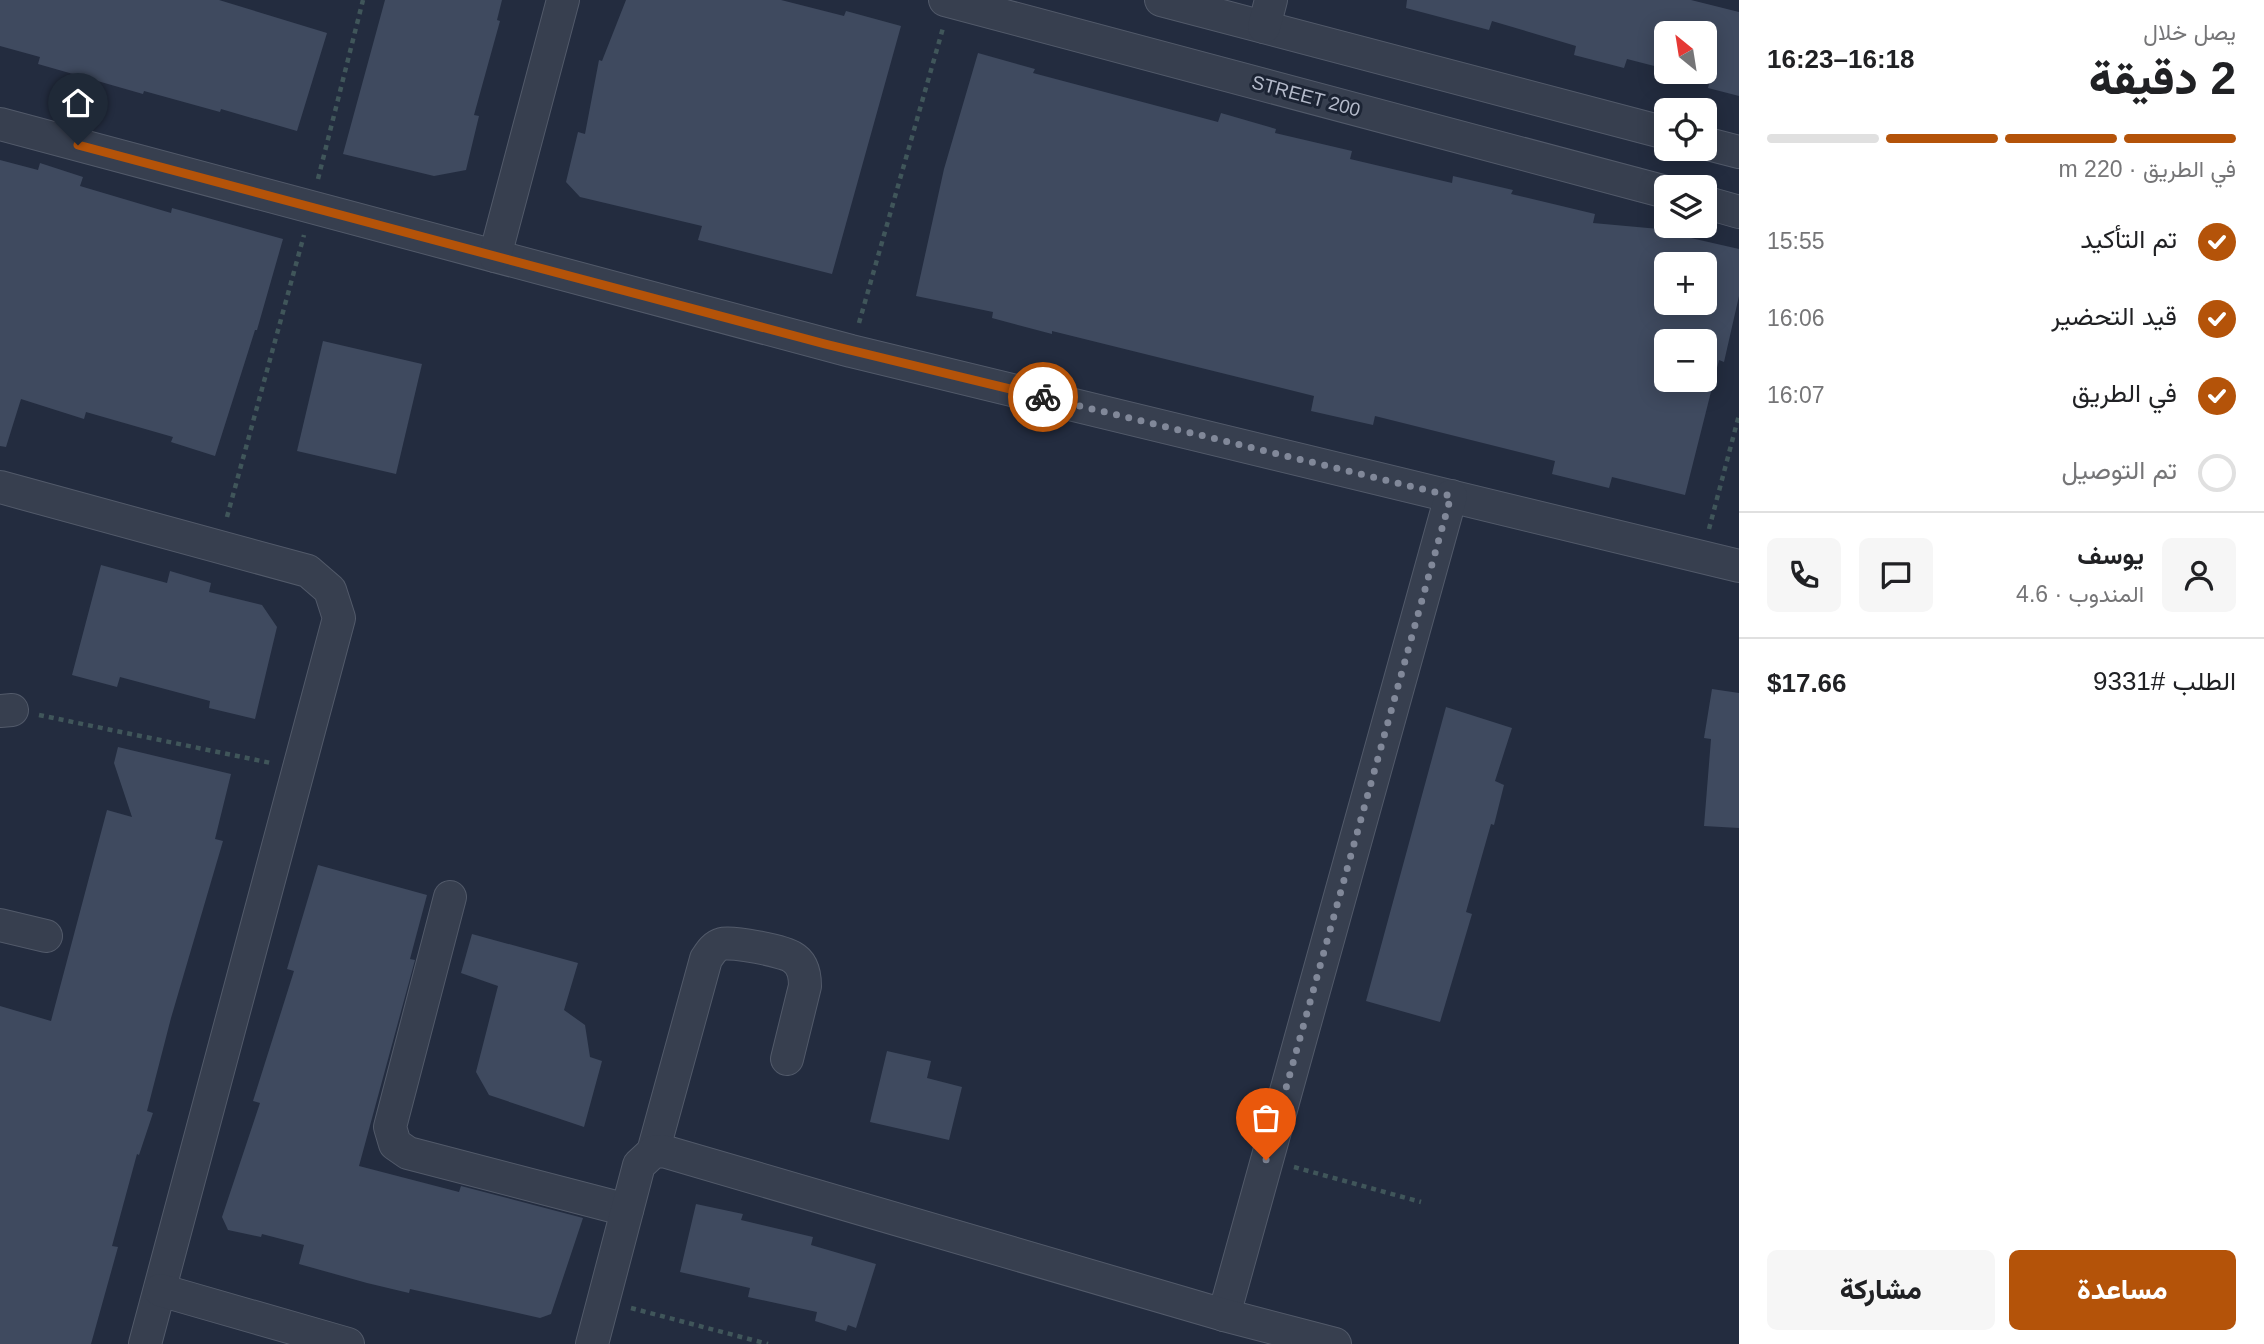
<!DOCTYPE html>
<html lang="ar">
<meta charset="utf-8">
<style>
:root{--surface:#fff;--page:#f6f6f6;--text:#202124;--muted:#757577;--line:#e0e0e0;--accent:#b45309}
body{margin:0;font-family:Arial,Vazirmatn,sans-serif;background:var(--page);color:var(--text);direction:rtl;height:100vh;display:flex;flex-direction:column;font-size:26px;white-space:nowrap}
*{box-sizing:border-box;margin:0}
p{font-size:23px;color:var(--muted)}
.icon{flex:none;width:38px;height:38px;fill:none;stroke:currentColor;stroke-width:2;stroke-linecap:round;stroke-linejoin:round}
.map{position:relative;flex:1;overflow:hidden;direction:ltr}
.drawer{display:flex;flex-direction:column;background:var(--surface);width:525px}
.drawer>*{flex:none}
.needle{width:46px;rotate:330deg}
.buttons{position:absolute;left:1654px;top:21px;display:grid;gap:14px}
.buttons a{display:grid;place-items:center;width:63px;height:63px;border-radius:10px;background:var(--surface);box-shadow:0 4px 18px #0003;font-size:35px}
.pin{position:absolute;display:grid;place-items:center;width:60px;height:60px;color:#fff;margin:-72px -30px;border-radius:50% 50% 50% 0;rotate:-45deg;box-shadow:0 0 7px #0007}
.pin .icon{rotate:45deg}
.courier{position:absolute;display:grid;place-items:center;width:70px;height:70px;margin:-35px;border:5px solid #b45309;border-radius:50%;background:#fff;color:#222;box-shadow:0 2px 9px #0007}
.headline em{font-style:normal;font-weight:800}
.headline div{display:flex;flex-direction:column-reverse}
.headline{display:flex;align-items:center;justify-content:space-between;height:119px;padding:0 28px}
h1{font-size:46px;font-weight:800;line-height:52px}
.bar{display:grid;grid-template-columns:repeat(4,1fr);gap:10px 7px;align-content:center;height:84px;padding:0 28px}
.bar i{height:9px;border-radius:5px;background:var(--line)}
.bar .current{background:var(--accent)}
.bar p{grid-column:span 4}
.line{display:flex;align-items:center;gap:18px;padding:0 28px;border-top:2px solid var(--line)}
.line div{flex:1}
.round{display:grid;place-items:center;flex:none;width:74px;height:74px;border-radius:10px;background:var(--page)}
ol{padding:0 28px;list-style:none}
li{display:flex;align-items:center;gap:21px;height:77px}
li p{margin-inline-start:auto}
li .icon{padding:7px;border-radius:50%;background:var(--accent);color:#fff;stroke-width:4}
li:last-child{color:var(--muted)}
li i{width:38px;height:38px;border:4px solid var(--line);border-radius:50%}
.cta{display:flex;gap:14px;margin-top:auto;padding:14px 28px}
.cta a{flex:1;height:80px;border-radius:10px;background:var(--accent);color:#fff;font-size:28px;font-weight:800;line-height:80px;text-align:center}
.cta a+a{background:var(--page);color:var(--text)}
main{display:flex;flex:1;min-height:0}
.map>svg:first-child{display:block}
.building{fill:#3f4a5f;fill-rule:evenodd}
.lines{fill:none;stroke-linecap:round;stroke-linejoin:round}
.minor-casing{stroke:#525a6a;stroke-width:34}
.path{stroke:#40565a;stroke-width:4.5;stroke-dasharray:5 5;stroke-linecap:butt}
.minor{stroke:#373f4f;stroke-width:32}
.done{stroke:#818899;stroke-width:7;stroke-dasharray:0 12.6}
.route{stroke:#b45309;stroke-width:9}
.labels{text-anchor:middle;dominant-baseline:central;stroke-width:6;stroke-linejoin:round;paint-order:stroke}
.street-label{font-size:19px;fill:#b4baca;stroke:#1c2434}
</style>
<main>
<section class="drawer">
<div class="headline"><div><h1>2 دقيقة</h1><p>يصل خلال</p></div><em>16:18–16:23</em></div>
<div class="bar"><i class="current"></i><i class="current"></i><i class="current"></i><i></i><p>في الطريق · 220 m</p></div>
<ol>
<li><svg class="icon" aria-label="check" viewBox="0 0 24 24"><path d="M5 12l5 5 9-10"/></svg>تم التأكيد<p>15:55</p></li>
<li><svg class="icon" aria-label="check" viewBox="0 0 24 24"><path d="M5 12l5 5 9-10"/></svg>قيد التحضير<p>16:06</p></li>
<li><svg class="icon" aria-label="check" viewBox="0 0 24 24"><path d="M5 12l5 5 9-10"/></svg>في الطريق<p>16:07</p></li>
<li><i></i>تم التوصيل</li>
</ol>
<div class="line" style="height:126px"><a class="round"><svg class="icon" aria-label="person" viewBox="0 0 24 24"><circle cx="12" cy="8" r="4"/><path d="M4 21q1-7 8-7t8 7"/></svg></a><div><b>يوسف</b><p>المندوب · 4.6</p></div><a class="round"><svg class="icon" aria-label="chat" viewBox="0 0 24 24"><path d="M4 5h16v11H9l-5 4z"/></svg></a><a class="round"><svg class="icon" aria-label="phone" viewBox="0 0 24 24"><path d="M5 4h4l2 5-3 2q2 4 5 5l2-3 5 2v4C11 20 4 13 5 4z"/></svg></a></div>
<div class="line" style="height:91px"><div>الطلب #9331</div><b>$17.66</b></div>
<div class="cta"><a>مساعدة</a><a>مشاركة</a></div>
</section>
<div class="map">
<svg width="1739" height="1344" viewBox="0 0 1739 1344">
<rect width="100%" height="100%" fill="#232c3f"/>
<g class="building">
<polygon points="0,0 219,0 327,33 297,131 221,109 220,112 144,91 143,94 38,64 40,57 0,46"/>
<polygon points="385,0 502,0 497,20 500,21 474,115 479,116 466,170 434,176 343,154"/>
<polygon points="626,0 781,0 844,16 846,11 901,26 832,274 698,240 702,226 580,197 566,182 578,132 585,134 599,60 602,61"/>
<polygon points="1407,0 1691,0 1739,12 1739,96 1708,88 1710,80 1677,72 1704,72 1704,33 1666,33 1666,69 1627,59 1624,68 1574,55 1576,46 1492,21 1489,30 1406,8"/>
<path d="M 978,53 L 1035,69 L 1033,73 L 1218,122 L 1221,113 L 1276,129 L 1275,133 L 1352,151 L 1350,159 L 1452,183 L 1453,176 L 1513,190 L 1511,194 L 1595,214 L 1593,223 L 1670,230 L 1669,233 L 1739,249 L 1739,296 L 1724,362 L 1719,360 L 1685,495 L 1612,477 L 1609,488 L 1552,474 L 1555,461 L 1375,416 L 1373,425 L 1311,411 L 1314,396 L 1052,331 L 1052,334 L 992,318 L 993,312 L 916,296 L 944,169 ZM 1666,264 L 1704,264 L 1704,303 L 1666,303 ZM 1666,341 L 1704,341 L 1704,380 L 1666,380 Z"/>
<polygon points="0,160 38,170 40,163 83,177 80,186 171,213 172,208 283,239 257,330 255,330 215,456 171,442 173,437 86,412 84,419 21,399 6,447 0,446"/>
<polygon points="323,341 422,364 396,474 297,451"/>
<polygon points="101,565 167,583 170,571 211,583 209,592 262,605 277,627 255,719 209,708 210,701 120,677 117,687 72,675"/>
<polygon points="1712,689 1739,693 1739,828 1704,826 1711,739 1704,738"/>
<polygon points="1446,707 1512,728 1495,781 1504,785 1494,825 1491,824 1466,912 1472,914 1440,1022 1366,1001"/>
<polygon points="118,747 231,774 215,839 223,841 171,1018 147,1111 153,1113 139,1155 137,1154 112,1246 118,1247 91,1344 0,1344 0,1006 51,1021 107,810 132,817 114,763"/>
<polygon points="318,865 427,895 410,959 415,960 359,1166 459,1192 461,1186 583,1218 551,1314 540,1318 410,1289 409,1293 367,1283 299,1264 304,1245 262,1234 261,1237 228,1230 222,1217 260,1103 253,1101 294,971 287,969"/>
<polygon points="472,934 578,963 564,1010 585,1025 590,1057 602,1061 584,1127 489,1095 476,1072 498,986 461,973"/>
<polygon points="887,1051 931,1061 927,1078 962,1087 949,1140 870,1122"/>
<polygon points="696,1204 743,1214 741,1220 813,1237 811,1245 876,1264 856,1328 848,1325 846,1331 815,1321 817,1312 748,1297 750,1288 680,1272"/>
</g>
<g class="lines">
<defs>
<g id="minor">
<polyline points="945,0 1666,192"/>
<polyline points="1161,0 1666,133"/>
<polyline points="1264,27 1271,0"/>
<polyline points="0,124 851,351 1739,566"/>
<polyline points="1704,143 1739,152"/>
<polyline points="1704,202 1739,212"/>
<polyline points="495,256 563,0"/>
<polyline points="0,487 308,571 330,590 339,618 145,1344"/>
<polyline points="0,711 12,710"/>
<polyline points="450,897 390,1127 395,1144 408,1153 627,1210"/>
<polyline points="0,925 46,936"/>
<path d="M 653,1152 L 706,959 C 710,953 714,946 722,944 C 731,941 784,951 792,957 C 803,963 805,975 805,986 L 787,1059"/>
<polyline points="160,1290 348,1344"/>
<polyline points="1224,1315 1451,496"/>
<polyline points="592,1344 639,1165 653,1152 663,1151 1224,1315 1335,1344"/>
</g>
</defs>
<use href="#minor" class="minor-casing"/>
<g class="path">
<polyline points="318,179 363,0"/>
<polyline points="859,323 943,28"/>
<polyline points="227,517 304,235"/>
<polyline points="1709,529 1739,415"/>
<polyline points="39,715 271,763"/>
<polyline points="1294,1167 1421,1202"/>
<polyline points="631,1308 768,1344"/>
</g>
<use href="#minor" class="minor"/>
</g>
<g class="lines">
<polyline class="done" points="1043,397 1451,496 1266,1160"/>
<polyline class="route" points="78,145 825,344 1043,397"/>
</g>
<g class="labels">
<g class="street-label">
<text transform="translate(1306 96) rotate(15)">STREET 200</text>
</g>
</g>
</svg>
<div class="buttons">
<a><svg class="needle" viewBox="-14 -14 28 28"><path d="M0-13l5 13h-10z" fill="#e53935"/><path d="M0 13l5-13h-10z" fill="#757577"/></svg></a>
<a><svg class="icon" aria-label="locate" viewBox="0 0 24 24"><circle cx="12" cy="12" r="6"/><path d="M12 2v4M12 18v4M2 12h4M18 12h4"/></svg></a>
<a><svg class="icon" aria-label="layers" viewBox="0 0 24 24"><path d="M12 4l9 5-9 5-9-5zM3 14l9 5 9-5"/></svg></a>
<a>+</a>
<a>−</a>
</div>
<div class="pin" style="left:1266px;top:1160px;background:#ea580c"><svg class="icon" aria-label="bag" viewBox="0 0 24 24"><path d="M5 8h14l-1 12H6zM9 8a3 3 0 0 1 6 0"/></svg></div>
<div class="pin" style="left:78px;top:145px;background:#1f2937"><svg class="icon" aria-label="home" viewBox="0 0 24 24"><path d="M3 11l9-7 9 7M6 9v11h12V9"/></svg></div>
<div class="courier" style="left:1043px;top:397px"><svg class="icon" aria-label="bike" viewBox="0 0 24 24"><circle cx="6" cy="16" r="4"/><circle cx="18" cy="16" r="4"/><path d="M6 16l4-8h5l3 8M10 8l3 8H6M13 5h3"/></svg></div>
</div>
</main>
